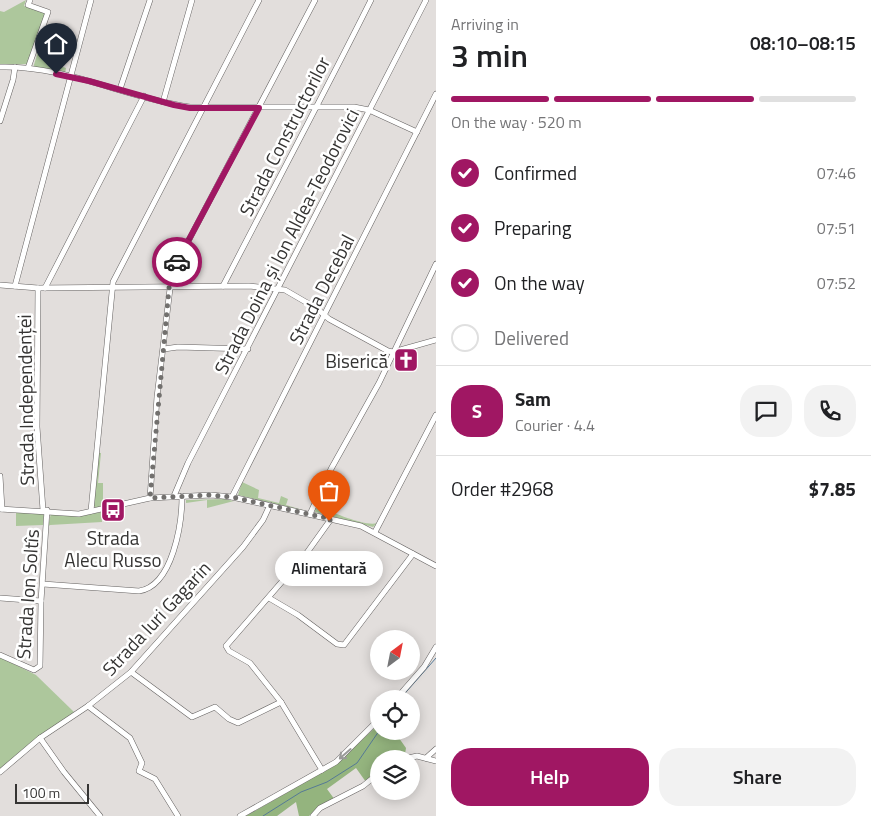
<!DOCTYPE html>
<meta charset="utf-8">
<style>
:root{--surface:#fff;--page:#f2f2f2;--text:#202124;--muted:#757577;--line:#e0e0e0;--accent:#a01763}
body{margin:0;font-family:"Titillium Web",sans-serif;background:var(--page);color:var(--text);height:100vh;display:flex;flex-direction:column;font-size:19px;white-space:nowrap}
*{box-sizing:border-box;margin:0}
p{font-size:16px;color:var(--muted)}
.icon{flex:none;width:28px;height:28px;fill:none;stroke:currentColor;stroke-width:2;stroke-linecap:round;stroke-linejoin:round}
.map{position:relative;flex:1;overflow:hidden}
.sheet{display:flex;flex-direction:column;background:var(--surface);width:435px}
.sheet>*{flex:none}
.needle{width:32px;rotate:32deg}
.tools{position:absolute;left:370px;top:630px;display:grid;gap:10px}
.tools a{display:grid;place-items:center;width:50px;height:50px;border-radius:50%;background:var(--surface);box-shadow:0 2px 12px #0003;font-size:25px}
.scale{position:absolute;left:15px;bottom:12px;width:74px;box-sizing:border-box;padding-left:5px;border:2px solid #353433;border-top:0;font-size:14px;line-height:18px;white-space:nowrap;color:#353433;-webkit-text-stroke:4px #fff;paint-order:stroke}
.pin{position:absolute;display:grid;place-items:center;width:42px;height:42px;color:#fff;margin:-51px -21px;border-radius:50% 50% 50% 0;rotate:-45deg;box-shadow:0 0 5px #0007}
.pin .icon{rotate:45deg}
.courier{position:absolute;display:grid;place-items:center;width:50px;height:50px;margin:-25px;border:4px solid #a01763;border-radius:50%;background:#fff;color:#222;box-shadow:0 1px 6px #0007}
.bubble{position:absolute;height:35px;border-radius:18px;background:var(--surface);box-shadow:0 2px 12px #0003;font-size:16px;font-weight:600;line-height:35px;text-align:center}
.head em{font-style:normal;font-weight:600}
.head div{display:flex;flex-direction:column-reverse}
.head{display:flex;align-items:center;justify-content:space-between;height:85px;padding:0 15px}
h1{font-size:32px;font-weight:600;line-height:38px}
.bar{display:grid;grid-template-columns:repeat(4,1fr);gap:8px 5px;align-content:center;height:60px;padding:0 15px}
.bar i{height:6px;border-radius:4px;background:var(--line)}
.bar .active{background:var(--accent)}
.bar p{grid-column:span 4}
.line{display:flex;align-items:center;gap:12px;padding:0 15px;border-top:1px solid var(--line)}
.line div{flex:1}
.round{display:grid;place-items:center;flex:none;width:52px;height:52px;border-radius:20px;background:var(--page)}
ol{padding:0 15px;list-style:none}
li{display:flex;align-items:center;gap:15px;height:55px}
li p{margin-inline-start:auto}
li .icon{padding:5px;border-radius:50%;background:var(--accent);color:#fff;stroke-width:4}
li:last-child{color:var(--muted)}
li i{width:28px;height:28px;border:2px solid var(--line);border-radius:50%}
.button{display:flex;gap:10px;margin-top:auto;padding:10px 15px}
.button a{flex:1;height:58px;border-radius:20px;background:var(--accent);color:#fff;font-size:20px;font-weight:600;line-height:58px;text-align:center}
.button a+a{background:var(--page);color:var(--text)}
main{display:flex;flex:1;min-height:0}
.map>svg:first-child{display:block}
.green{fill:#adc79c}
.forest{fill:#94b47e}
.lines{fill:none;stroke-linecap:round;stroke-linejoin:round}
.stream{stroke:#557996;stroke-width:1}
.street-casing{stroke:#646160;stroke-width:6}
.street{stroke:#fff;stroke-width:5}
.oneway{stroke:#9a9a99}
.done{stroke:#72706e;stroke-width:5;stroke-dasharray:0 9}
.route{stroke:#a01763;stroke-width:6}
.labels{text-anchor:middle;dominant-baseline:central;stroke-width:5;stroke-linejoin:round;paint-order:stroke}
.street-label{font-size:19px;fill:#353433;stroke:#fff}
.poi-label{font-size:19px;fill:#353433;stroke:#fff;text-anchor:end}
</style>
<main>
<div class="map">
<svg width="436" height="816" viewBox="0 0 436 816">
<rect width="100%" height="100%" fill="#e2dedc"/>
<g class="green">
<polygon points="26,0 24,6 46,12 28,64 0,65 0,11 4,12"/>
<polygon points="43,35 58,39 51,63 66,68 65,74 33,68"/>
<polygon points="98,453 101,453 98,483 103,483 103,506 96,508 93,505"/>
<polygon points="242,482 259,490 258,498 279,503 281,496 288,499 286,505 306,511 238,495"/>
<polygon points="224,499 234,501 207,508 207,500 186,503 186,500"/>
<path d="M 316,506 C 330,511 365,527 377,523 L 373,527 L 315,512 Z"/>
<polygon points="16,512 44,513 43,525 16,526"/>
<polygon points="101,512 102,522 50,525 48,527 51,513 81,516"/>
<polygon points="0,657 36,675 74,712 0,769"/>
</g>
<polygon class="forest" points="379,724 379,731 394,731 406,748 405,754 398,759 379,759 379,771 366,782 356,768 327,789 335,800 318,807 309,816 299,816 296,802 277,816 246,816 335,765"/>
<g class="lines">
<g class="stream">
<polyline points="400,699 436,658"/>
<polyline points="263,816 301,792 327,782 357,763 379,731"/>
</g>
<defs>
<g id="street">
<path d="M 0,67 C 65,65 126,98 190,107 L 354,107 L 369,110 L 417,132"/>
<polyline points="28,68 48,12 28,5 30,0"/>
<polyline points="120,89 150,0"/>
<polyline points="163,102 192,0"/>
<polyline points="0,121 13,80 15,67"/>
<polyline points="0,285 38,288 249,286 285,290 316,308 329,319 388,351 393,352 436,340"/>
<polyline points="15,286 91,0"/>
<path d="M 223,286 C 272,191 323,96 371,0"/>
<polyline points="38,288 37,427 43,510"/>
<polyline points="45,288 144,96"/>
<polyline points="164,349 178,347 248,349"/>
<polyline points="0,476 2,509"/>
<polyline points="174,496 188,463 426,0"/>
<polyline points="232,497 436,94"/>
<polyline points="150,498 157,397 172,272 315,0"/>
<polyline points="0,509 79,514 150,498 211,495 232,497 361,526 436,566"/>
<polyline points="91,511 113,282 259,0"/>
<polyline points="310,514 331,469 379,383 436,264"/>
<polyline points="375,532 436,415"/>
<path d="M 43,584 L 139,591 C 173,586 182,523 182,496"/>
<polyline points="0,598 41,601"/>
<polyline points="269,598 298,615 337,644 344,645 413,554"/>
<polyline points="0,655 34,670 40,666 41,601 47,510"/>
<polyline points="131,672 192,717 215,707 229,719 238,723 281,702 322,770"/>
<polyline points="396,699 424,667 436,647"/>
<polyline points="281,702 250,663 229,651 226,646 306,554 331,519"/>
<polyline points="88,706 130,738 142,763 139,771 155,779 178,816"/>
<polyline points="40,738 64,772 100,816"/>
<polyline points="426,758 436,749"/>
<polyline points="404,759 417,756 436,761"/>
<polyline points="0,772 40,738 88,706 131,672 243,547 263,520 270,505"/>
<polyline points="240,816 336,762 379,719"/>
<polyline points="313,816 320,808 363,786 379,773"/>
</g>
</defs>
<use href="#street" class="street-casing"/>
<use href="#street" class="street"/>
</g>
<defs><path id="oneway-shaft" d="M-6 0H5M1.5-3L5.5 0L1.5 3" fill="none" stroke-width="1.6" stroke-linecap="round" stroke-linejoin="round" transform="scale(1.25)"/></defs>
<use class="oneway" href="#oneway-shaft" transform="translate(345 754) rotate(139)"/>
<g class="lines">
<polyline class="done" points="177,262 169,288 150,498 211,495 232,497 331,519 329,521"/>
<polyline class="route" points="56,74 89,81 174,105 190,108 259,108 177,262"/>
</g>
<defs>
<symbol id="church-square" viewBox="-11 -11 22 22"><rect x="-9" y="-9" width="18" height="18" rx="4" fill="#a01763" stroke="#fff"/><path d="M-1.2-6h2.4v3.5h3.3v2.4h-3.3V6h-2.4V-.1h-3.3v-2.4h3.3Z" fill="#fff"/></symbol>
<symbol id="bus-square" viewBox="-11 -11 22 22"><rect x="-9" y="-9" width="18" height="18" rx="4" fill="#a01763" stroke="#fff"/><path d="M-5-6H5V4H4V6H2V4H-2V6H-4V4H-5ZM-3.5-4V0h7V-4ZM-3.5 1.2v1.5H-2V1.2ZM2 1.2v1.5H3.5V1.2Z" fill="#fff"/></symbol>
</defs>
<g fill-rule="evenodd">
<use href="#church-square" x="392" y="346" width="28" height="28"/>
<use href="#bus-square" x="99" y="496" width="28" height="28"/>
</g>
<g class="labels">
<g class="street-label">
<text transform="translate(284 136) rotate(-63)">Strada Constructorilor</text>
<text transform="translate(286 241) rotate(-63)">Strada Doina și Ion Aldea-Teodorovici</text>
<text transform="translate(321 289) rotate(-63)">Strada Decebal</text>
<text transform="translate(25 400) rotate(-91)">Strada Independenței</text>
<text transform="translate(27 594) rotate(-86)">Strada Ion Soltîs</text>
<text transform="translate(156 618) rotate(-47)">Strada Iuri Gagarin</text>
</g>
<g class="poi-label">
<text x="388" y="360">Biserică</text>
<text x="113" y="537" text-anchor="middle">Strada<tspan x="113" dy="22">Alecu Russo</tspan></text>
</g>
</g>
</svg>
<div class="tools">
<a><svg class="needle" viewBox="-14 -14 28 28"><path d="M0-13l5 13h-10z" fill="#e53935"/><path d="M0 13l5-13h-10z" fill="#757577"/></svg></a>
<a><svg class="icon" aria-label="locate" viewBox="0 0 24 24"><circle cx="12" cy="12" r="6"/><path d="M12 2v4M12 18v4M2 12h4M18 12h4"/></svg></a>
<a><svg class="icon" aria-label="layers" viewBox="0 0 24 24"><path d="M12 4l9 5-9 5-9-5zM3 14l9 5 9-5"/></svg></a>
</div>
<div class="scale">100 m</div>
<div class="pin" style="left:329px;top:521px;background:#ea580c"><svg class="icon" aria-label="bag" viewBox="0 0 24 24"><path d="M5 8h14l-1 12H6zM9 8a3 3 0 0 1 6 0"/></svg></div>
<div class="pin" style="left:56px;top:74px;background:#1f2937"><svg class="icon" aria-label="home" viewBox="0 0 24 24"><path d="M3 11l9-7 9 7M6 9v11h12V9"/></svg></div>
<div class="courier" style="left:177px;top:262px"><svg class="icon" aria-label="car" viewBox="0 0 24 24"><path d="M5 17H2v-5l4-1 3-4h7l3 4 3 1v5h-3M9 17h6M6 11h13"/><circle cx="7" cy="17" r="2"/><circle cx="17" cy="17" r="2"/></svg></div>
<div class="bubble" style="left:275px;top:551px;width:108px">Alimentară</div>
</div>
<section class="sheet">
<div class="head"><div><h1>3 min</h1><p>Arriving in</p></div><em>08:10–08:15</em></div>
<div class="bar"><i class="active"></i><i class="active"></i><i class="active"></i><i></i><p>On the way · 520 m</p></div>
<ol>
<li><svg class="icon" aria-label="check" viewBox="0 0 24 24"><path d="M5 12l5 5 9-10"/></svg>Confirmed<p>07:46</p></li>
<li><svg class="icon" aria-label="check" viewBox="0 0 24 24"><path d="M5 12l5 5 9-10"/></svg>Preparing<p>07:51</p></li>
<li><svg class="icon" aria-label="check" viewBox="0 0 24 24"><path d="M5 12l5 5 9-10"/></svg>On the way<p>07:52</p></li>
<li><i></i>Delivered</li>
</ol>
<div class="line" style="height:90px"><b class="round" style="background:var(--accent);color:#fff">S</b><div><b>Sam</b><p>Courier · 4.4</p></div><a class="round"><svg class="icon" aria-label="chat" viewBox="0 0 24 24"><path d="M4 5h16v11H9l-5 4z"/></svg></a><a class="round"><svg class="icon" aria-label="phone" viewBox="0 0 24 24"><path d="M5 4h4l2 5-3 2q2 4 5 5l2-3 5 2v4C11 20 4 13 5 4z"/></svg></a></div>
<div class="line" style="height:65px"><div>Order #2968</div><b>$7.85</b></div>
<div class="button"><a>Help</a><a>Share</a></div>
</section>
</main>
